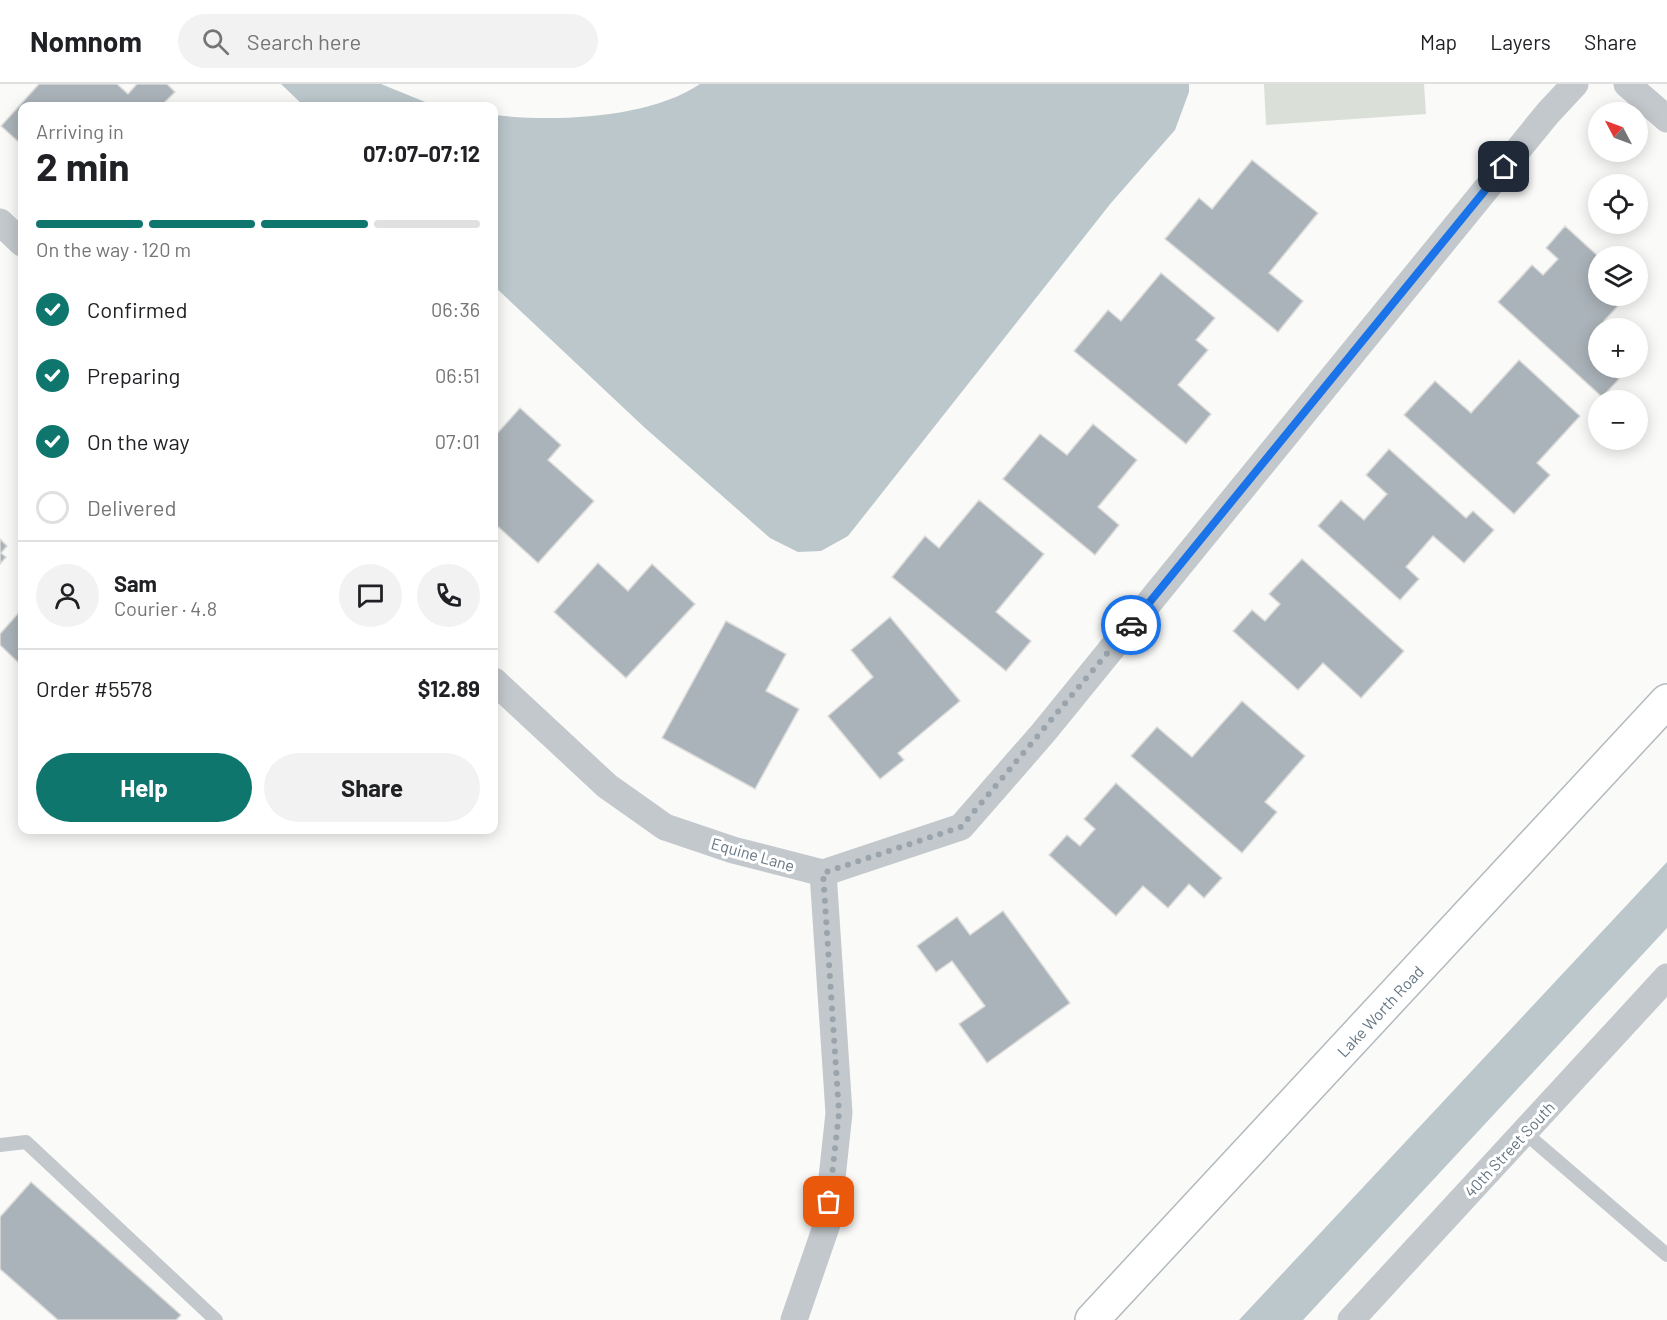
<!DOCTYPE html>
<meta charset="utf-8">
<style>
:root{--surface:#fff;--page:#f2f2f2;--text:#202124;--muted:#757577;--line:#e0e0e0;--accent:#0f766e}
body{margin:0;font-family:Barlow,sans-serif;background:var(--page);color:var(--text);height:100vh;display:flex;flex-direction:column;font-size:22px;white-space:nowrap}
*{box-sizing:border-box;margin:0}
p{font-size:20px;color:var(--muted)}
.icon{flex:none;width:33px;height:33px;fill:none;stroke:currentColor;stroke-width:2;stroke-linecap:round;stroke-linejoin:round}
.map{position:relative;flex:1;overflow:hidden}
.drawer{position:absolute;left:18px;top:18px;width:480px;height:732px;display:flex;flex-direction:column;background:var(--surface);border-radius:12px;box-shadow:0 3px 15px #0003}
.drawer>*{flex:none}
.needle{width:39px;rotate:311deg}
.buttons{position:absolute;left:1588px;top:18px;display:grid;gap:12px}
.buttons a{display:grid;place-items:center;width:60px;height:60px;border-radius:50%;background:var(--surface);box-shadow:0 3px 15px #0003;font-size:30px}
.pin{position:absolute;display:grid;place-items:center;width:51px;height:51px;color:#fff;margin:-26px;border-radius:12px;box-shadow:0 3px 9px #0006}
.courier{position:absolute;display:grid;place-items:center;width:60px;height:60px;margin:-30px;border:4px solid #1a73e8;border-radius:50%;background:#fff;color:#222;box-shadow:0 2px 8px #0007}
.headline em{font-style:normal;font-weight:700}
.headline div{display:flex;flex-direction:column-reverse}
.headline{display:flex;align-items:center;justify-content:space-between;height:102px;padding:0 18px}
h1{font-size:39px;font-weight:700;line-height:45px}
.bar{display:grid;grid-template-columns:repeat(4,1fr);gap:9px 6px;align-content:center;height:72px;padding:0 18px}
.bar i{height:8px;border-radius:4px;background:var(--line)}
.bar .current{background:var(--accent)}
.bar p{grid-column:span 4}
.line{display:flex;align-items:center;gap:15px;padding:0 18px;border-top:2px solid var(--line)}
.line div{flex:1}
.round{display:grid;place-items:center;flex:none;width:63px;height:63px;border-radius:32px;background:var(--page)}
ol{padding:0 18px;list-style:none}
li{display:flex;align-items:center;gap:18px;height:66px}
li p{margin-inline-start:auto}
li .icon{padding:6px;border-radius:50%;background:var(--accent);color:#fff;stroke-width:4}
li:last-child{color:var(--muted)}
li i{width:33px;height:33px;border:3px solid var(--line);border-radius:50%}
.cta{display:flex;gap:12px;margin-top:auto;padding:12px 18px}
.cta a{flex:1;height:69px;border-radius:36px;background:var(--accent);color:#fff;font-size:24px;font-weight:700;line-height:69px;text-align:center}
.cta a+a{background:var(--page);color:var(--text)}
header{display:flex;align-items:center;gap:36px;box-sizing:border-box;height:84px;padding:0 30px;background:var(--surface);border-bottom:2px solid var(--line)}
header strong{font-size:28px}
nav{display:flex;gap:33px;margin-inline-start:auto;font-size:21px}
.search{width:420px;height:54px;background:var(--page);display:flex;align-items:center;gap:15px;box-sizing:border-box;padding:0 21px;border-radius:33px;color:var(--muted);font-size:22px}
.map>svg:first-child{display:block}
.green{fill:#dadfd7}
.water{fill:#bbc7cb}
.building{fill:#aab3b9;stroke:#dcdcda;stroke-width:1.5}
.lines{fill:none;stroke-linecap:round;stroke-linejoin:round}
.secondary-casing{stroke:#b3babf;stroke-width:36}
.lane{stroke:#c3c8cc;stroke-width:14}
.street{stroke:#c3c8cc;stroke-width:27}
.secondary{stroke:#fff;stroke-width:33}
.done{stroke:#99a4ac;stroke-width:6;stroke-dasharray:0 10.8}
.route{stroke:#1a73e8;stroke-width:8}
.labels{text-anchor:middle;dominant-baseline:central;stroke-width:6;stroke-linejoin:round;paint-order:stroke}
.street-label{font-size:16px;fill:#657683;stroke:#fff}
</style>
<header>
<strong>Nomnom</strong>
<div class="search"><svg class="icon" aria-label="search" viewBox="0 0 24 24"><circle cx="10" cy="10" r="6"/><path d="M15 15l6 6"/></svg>Search here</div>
<nav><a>Map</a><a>Layers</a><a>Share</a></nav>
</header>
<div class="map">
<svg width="1667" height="1236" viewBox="0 0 1667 1236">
<rect width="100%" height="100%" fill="#fafaf8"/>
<polygon class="green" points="1264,0 1424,0 1426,30 1266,41"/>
<g class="water">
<polygon points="281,0 381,0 435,22 304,22"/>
<path d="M 700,0 L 1189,0 L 1189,8 L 1175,46 L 1111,119 L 848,452 L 821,467 L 798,468 L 770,454 L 644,343 L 494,202 L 494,31 C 554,38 648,35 700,0 Z"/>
<polygon points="1667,778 1667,844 1303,1236 1239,1236"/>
</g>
<g class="building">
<polygon points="39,0 117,0 128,10 137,0 167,0 175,8 161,22 22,22 22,61 1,42"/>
<polygon points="1252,76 1318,129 1269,189 1303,217 1278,248 1165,155 1199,114 1212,125"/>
<polygon points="1565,142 1599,173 1599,212 1627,212 1604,237 1612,244 1599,244 1599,284 1606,284 1619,295 1602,313 1498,218 1532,181 1543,191 1558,175 1546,164"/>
<polygon points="1161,189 1215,234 1196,256 1208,266 1178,301 1211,330 1186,360 1074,267 1108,226 1121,237"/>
<polygon points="1519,276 1580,332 1537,379 1550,391 1514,430 1404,331 1435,297 1471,329"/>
<polygon points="520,324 561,361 548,376 594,417 538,479 494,439 494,353"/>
<polygon points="1093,340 1137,376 1098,423 1119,441 1095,471 1003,395 1040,350 1067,371"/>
<polygon points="1389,365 1466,434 1473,427 1494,446 1464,479 1433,452 1406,483 1419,495 1400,516 1318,442 1341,416 1364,436 1387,410 1366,391"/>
<polygon points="979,416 1044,470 996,528 1031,557 1006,587 892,493 925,452 939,464"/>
<polygon points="0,455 7,462 1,469 6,473 0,480"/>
<polygon points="1302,475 1404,567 1361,614 1323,579 1298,606 1233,547 1252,526 1265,537 1280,520 1269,510"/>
<polygon points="598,479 628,507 652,480 695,520 626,594 554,528"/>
<polygon points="22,525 22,582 0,561 0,550"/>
<polygon points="890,533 960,617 898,669 904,676 880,695 828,632 873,593 851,566"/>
<polygon points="726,537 786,570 766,607 799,625 755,705 662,654"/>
<polygon points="1242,617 1305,672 1265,718 1277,728 1242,769 1131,672 1157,643 1192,673"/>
<polygon points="1116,699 1222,794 1204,814 1189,800 1168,824 1143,802 1116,832 1049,771 1067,751 1080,762 1095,745 1084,735"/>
<polygon points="1003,827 1070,919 987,979 959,940 985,922 952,877 936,888 917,862 957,833 970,851"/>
<polygon points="31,1098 181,1231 176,1236 58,1236 0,1185 0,1133"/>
</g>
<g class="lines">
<defs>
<polyline id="secondary" points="1092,1236 1667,617"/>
</defs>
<use href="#secondary" class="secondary-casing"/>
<g class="lane">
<polyline points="1524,1048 1667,1171"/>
<polyline points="0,1061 26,1058 216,1236"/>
</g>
<g class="street">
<polyline points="1627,0 1667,35"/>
<polyline points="0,138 22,159"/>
<polyline points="494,597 607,702 665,743 733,766 823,789 961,743 1043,649 1548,29 1575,0"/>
<polyline points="794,1236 827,1140 839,1029 823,789"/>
<polyline points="1351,1236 1667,893"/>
</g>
<use href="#secondary" class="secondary"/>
</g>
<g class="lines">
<polyline class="done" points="829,1118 839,1029 823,789 961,743 1131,541"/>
<polyline class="route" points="1131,541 1504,83"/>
</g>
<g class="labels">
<g class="street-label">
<text transform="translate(753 770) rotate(16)">Equine Lane</text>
<text transform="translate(1380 927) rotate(-47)">Lake Worth Road</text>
<text transform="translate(1509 1065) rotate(-47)">40th Street South</text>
</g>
</g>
</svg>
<div class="buttons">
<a><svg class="needle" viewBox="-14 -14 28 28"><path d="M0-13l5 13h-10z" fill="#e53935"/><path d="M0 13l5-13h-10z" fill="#757577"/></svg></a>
<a><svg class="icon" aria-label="locate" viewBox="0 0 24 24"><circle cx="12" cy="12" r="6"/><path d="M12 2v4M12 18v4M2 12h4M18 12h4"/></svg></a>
<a><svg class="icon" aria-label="layers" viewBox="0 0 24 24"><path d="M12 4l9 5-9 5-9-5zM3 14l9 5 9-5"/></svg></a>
<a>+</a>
<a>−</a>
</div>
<div class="pin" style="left:829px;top:1118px;background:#ea580c"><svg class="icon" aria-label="bag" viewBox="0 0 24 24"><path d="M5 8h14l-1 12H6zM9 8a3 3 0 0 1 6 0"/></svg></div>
<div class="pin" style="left:1504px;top:83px;background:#1f2937"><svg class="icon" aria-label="home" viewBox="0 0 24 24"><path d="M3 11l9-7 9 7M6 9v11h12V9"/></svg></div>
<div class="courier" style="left:1131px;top:541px"><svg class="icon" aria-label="car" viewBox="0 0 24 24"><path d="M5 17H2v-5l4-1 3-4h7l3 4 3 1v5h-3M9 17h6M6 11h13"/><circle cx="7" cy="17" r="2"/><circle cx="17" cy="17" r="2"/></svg></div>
<section class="drawer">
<div class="headline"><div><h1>2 min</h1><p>Arriving in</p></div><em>07:07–07:12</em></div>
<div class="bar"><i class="current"></i><i class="current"></i><i class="current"></i><i></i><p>On the way · 120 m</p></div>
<ol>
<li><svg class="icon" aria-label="check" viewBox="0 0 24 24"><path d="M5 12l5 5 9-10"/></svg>Confirmed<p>06:36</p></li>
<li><svg class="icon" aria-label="check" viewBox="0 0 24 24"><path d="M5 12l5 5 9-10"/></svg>Preparing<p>06:51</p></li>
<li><svg class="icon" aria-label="check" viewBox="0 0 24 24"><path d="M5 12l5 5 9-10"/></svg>On the way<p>07:01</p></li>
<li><i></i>Delivered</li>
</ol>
<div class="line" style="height:108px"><a class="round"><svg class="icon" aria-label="person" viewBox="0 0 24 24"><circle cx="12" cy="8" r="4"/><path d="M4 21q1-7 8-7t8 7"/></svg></a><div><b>Sam</b><p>Courier · 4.8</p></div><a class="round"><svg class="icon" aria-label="chat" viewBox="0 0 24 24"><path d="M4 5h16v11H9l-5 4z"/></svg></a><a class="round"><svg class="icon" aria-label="phone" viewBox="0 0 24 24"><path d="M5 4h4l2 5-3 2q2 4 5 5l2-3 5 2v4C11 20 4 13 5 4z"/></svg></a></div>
<div class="line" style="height:78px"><div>Order #5578</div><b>$12.89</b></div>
<div class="cta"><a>Help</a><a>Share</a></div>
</section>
</div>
